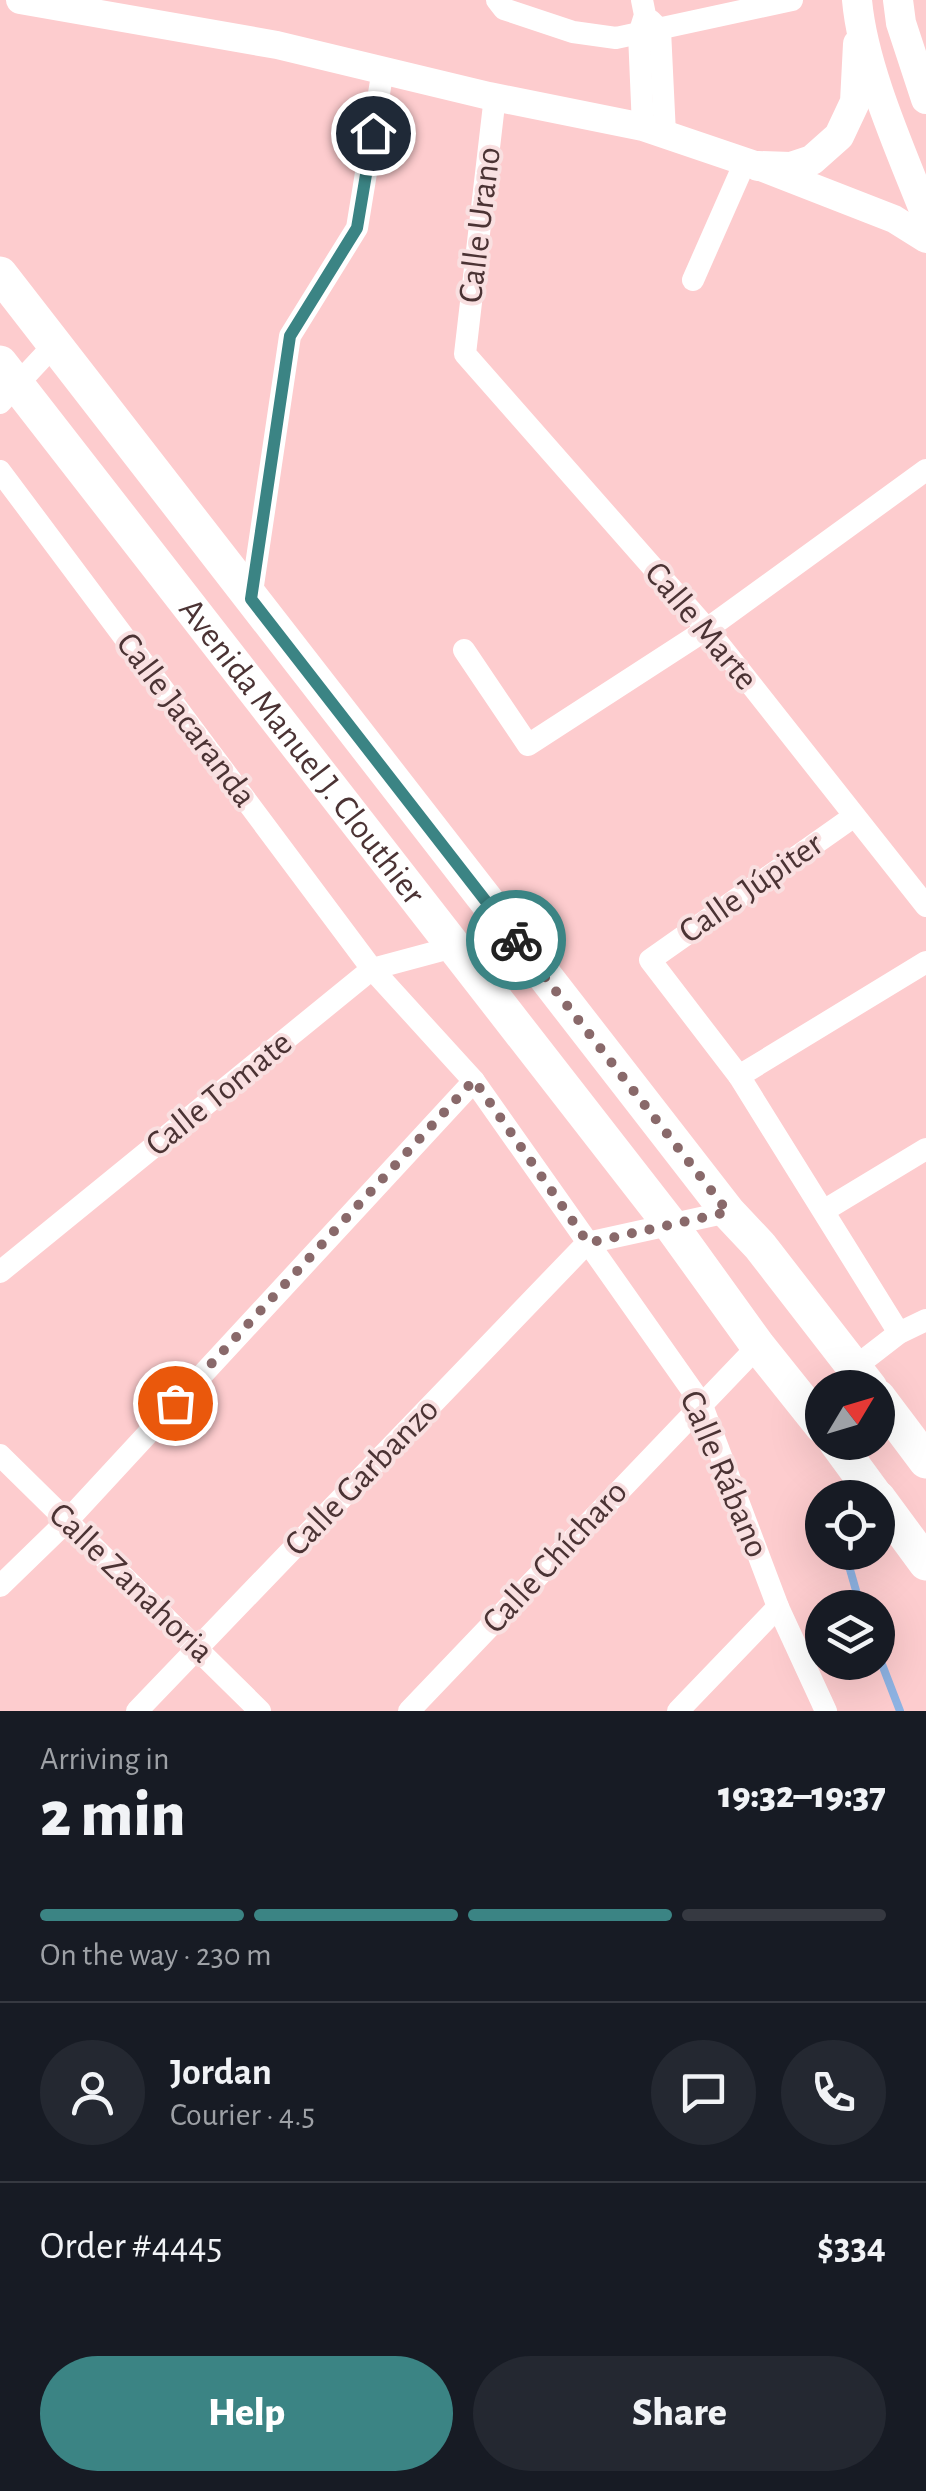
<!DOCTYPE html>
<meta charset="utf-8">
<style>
:root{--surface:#171b24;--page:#242831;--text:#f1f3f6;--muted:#9ea1a6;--line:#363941;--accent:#3b8484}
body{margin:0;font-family:"Alegreya Sans",sans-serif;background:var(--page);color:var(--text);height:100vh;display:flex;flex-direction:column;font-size:38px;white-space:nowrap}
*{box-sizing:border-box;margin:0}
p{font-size:32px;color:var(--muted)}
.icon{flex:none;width:55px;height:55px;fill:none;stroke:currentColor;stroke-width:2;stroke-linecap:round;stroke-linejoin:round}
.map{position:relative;height:1711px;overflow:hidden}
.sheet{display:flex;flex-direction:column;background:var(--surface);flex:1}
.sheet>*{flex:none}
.needle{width:65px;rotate:52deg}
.buttons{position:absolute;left:805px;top:1370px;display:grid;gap:20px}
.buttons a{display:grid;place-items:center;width:90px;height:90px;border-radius:50%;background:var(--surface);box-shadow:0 10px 40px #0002;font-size:50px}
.pin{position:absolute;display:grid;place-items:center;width:85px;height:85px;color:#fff;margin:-42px;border:5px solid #fff;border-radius:50%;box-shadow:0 2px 10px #0007}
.courier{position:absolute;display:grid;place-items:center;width:100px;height:100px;margin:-50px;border:8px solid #3b8484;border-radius:50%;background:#fff;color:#222;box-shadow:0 2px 12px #0007}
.head em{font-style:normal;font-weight:800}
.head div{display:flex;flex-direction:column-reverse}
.head{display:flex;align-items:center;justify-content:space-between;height:170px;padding:0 40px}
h1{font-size:65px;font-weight:800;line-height:75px}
.bar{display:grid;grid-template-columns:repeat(4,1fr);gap:15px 10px;align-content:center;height:120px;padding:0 40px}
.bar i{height:12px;border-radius:8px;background:var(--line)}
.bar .selected{background:var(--accent)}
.bar p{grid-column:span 4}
.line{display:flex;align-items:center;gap:25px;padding:0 40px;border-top:2px solid var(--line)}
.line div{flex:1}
.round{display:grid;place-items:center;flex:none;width:105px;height:105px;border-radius:52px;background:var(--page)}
.primary-button{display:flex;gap:20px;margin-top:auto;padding:20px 40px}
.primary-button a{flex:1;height:115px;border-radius:60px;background:var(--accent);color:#fff;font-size:40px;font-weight:800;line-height:115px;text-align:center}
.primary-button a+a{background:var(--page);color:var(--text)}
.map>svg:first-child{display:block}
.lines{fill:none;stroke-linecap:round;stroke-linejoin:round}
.stream{stroke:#8eb3e3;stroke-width:8}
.minor{stroke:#fff;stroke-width:22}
.tertiary{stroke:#fff;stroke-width:28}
.secondary{stroke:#fff;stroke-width:30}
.primary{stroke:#fff;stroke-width:35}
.done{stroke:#89696a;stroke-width:10;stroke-dasharray:0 18}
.route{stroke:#3b8484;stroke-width:12}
.labels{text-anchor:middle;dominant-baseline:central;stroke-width:8;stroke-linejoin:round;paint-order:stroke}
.street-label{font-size:35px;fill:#4b3334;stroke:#f9e0e1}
</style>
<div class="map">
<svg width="926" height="1711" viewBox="0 0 926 1711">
<rect width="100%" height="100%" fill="#fdccce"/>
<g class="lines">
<g class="stream">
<polyline points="833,1493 834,1498"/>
<polyline points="845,1552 861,1608"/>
<polyline points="878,1654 900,1711"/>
</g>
<g class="minor">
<polyline points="497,0 504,9 573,32 616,38 792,0"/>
<polyline points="642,0 645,15 639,34 643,127"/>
<polyline points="651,21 660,30 665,134"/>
<polyline points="495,96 465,354 707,629 926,906"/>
<polyline points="693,280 745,162"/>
<polyline points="0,403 54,345"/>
<polyline points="0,471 372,969 474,1081 701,1403 778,1607 826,1711"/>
<polyline points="251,599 290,336 357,228 383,69"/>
<polyline points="464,650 528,745 707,629 926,470"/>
<polyline points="853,817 650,960 739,1076 899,1333"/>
<polyline points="739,1076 926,962"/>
<polyline points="825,1210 926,1149"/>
<polyline points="0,1272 372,969 454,947"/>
<polyline points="855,1367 899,1333 926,1320"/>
<polyline points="0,1455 260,1711"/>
<polyline points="0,1586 67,1521 474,1081"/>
<polyline points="137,1711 587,1243 728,1212"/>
<polyline points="409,1711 758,1346"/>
<polyline points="678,1711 778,1607"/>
</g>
<polyline class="tertiary" points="20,0 277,45 489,96 643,127 758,166 894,219 926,239"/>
<g class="secondary">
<path d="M 857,0 C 863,68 901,151 926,215"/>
<polyline points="898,0 901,23 926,99"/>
<polyline points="758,166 791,167 812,160 839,136 855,102 858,44"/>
</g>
<g class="primary">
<polyline points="0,274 728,1212 760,1246 870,1388"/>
<path id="s1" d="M 0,363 L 670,1224 L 758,1346 L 822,1426"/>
<polyline points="878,1397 926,1461"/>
<polyline points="836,1442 877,1498"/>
<polyline points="878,1498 926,1563"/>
</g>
</g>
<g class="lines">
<polyline class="done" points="175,1403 474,1080 588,1243 728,1212 516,940"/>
<polyline class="route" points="373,133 357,228 290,336 251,599 516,940"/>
</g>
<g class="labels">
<g class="street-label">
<text transform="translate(480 225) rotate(-83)">Calle Urano</text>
<text transform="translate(701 626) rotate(50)">Calle Marte</text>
<text transform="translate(186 720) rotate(53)">Calle Jacaranda</text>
<text stroke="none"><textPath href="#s1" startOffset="492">Avenida Manuel J. Clouthier</textPath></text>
<text transform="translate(751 888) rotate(-35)">Calle Júpiter</text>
<text transform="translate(219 1094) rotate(-39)">Calle Tomate</text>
<text transform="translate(724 1474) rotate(67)">Calle Rábano</text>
<text transform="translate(362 1477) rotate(-46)">Calle Garbanzo</text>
<text transform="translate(555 1557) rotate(-47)">Calle Chícharo</text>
<text transform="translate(131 1583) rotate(44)">Calle Zanahoria</text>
</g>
</g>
</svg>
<div class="buttons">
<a><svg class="needle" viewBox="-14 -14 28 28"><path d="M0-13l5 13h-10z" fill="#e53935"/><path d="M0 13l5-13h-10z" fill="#9ea1a6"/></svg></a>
<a><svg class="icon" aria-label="locate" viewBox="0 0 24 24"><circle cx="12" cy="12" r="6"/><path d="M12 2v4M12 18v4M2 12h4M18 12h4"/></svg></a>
<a><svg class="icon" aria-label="layers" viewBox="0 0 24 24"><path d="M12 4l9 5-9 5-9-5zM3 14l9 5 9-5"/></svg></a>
</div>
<div class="pin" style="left:175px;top:1403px;background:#ea580c"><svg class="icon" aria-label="bag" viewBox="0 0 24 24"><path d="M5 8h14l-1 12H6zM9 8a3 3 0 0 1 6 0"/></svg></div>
<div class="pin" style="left:373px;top:133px;background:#1f2937"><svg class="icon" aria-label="home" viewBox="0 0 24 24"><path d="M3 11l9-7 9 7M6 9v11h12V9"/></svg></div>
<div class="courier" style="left:516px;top:940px"><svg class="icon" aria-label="bike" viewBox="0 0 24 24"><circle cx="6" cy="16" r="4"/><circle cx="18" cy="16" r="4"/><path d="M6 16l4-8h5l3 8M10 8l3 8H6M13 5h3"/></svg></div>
</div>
<section class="sheet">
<div class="head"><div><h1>2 min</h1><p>Arriving in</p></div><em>19:32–19:37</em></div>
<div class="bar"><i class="selected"></i><i class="selected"></i><i class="selected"></i><i></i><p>On the way · 230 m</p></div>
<div class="line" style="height:180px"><a class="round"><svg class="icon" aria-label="person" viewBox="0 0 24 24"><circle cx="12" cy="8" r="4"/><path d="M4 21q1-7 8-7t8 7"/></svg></a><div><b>Jordan</b><p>Courier · 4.5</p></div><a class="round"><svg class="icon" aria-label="chat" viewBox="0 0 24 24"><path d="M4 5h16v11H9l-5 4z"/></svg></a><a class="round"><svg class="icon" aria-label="phone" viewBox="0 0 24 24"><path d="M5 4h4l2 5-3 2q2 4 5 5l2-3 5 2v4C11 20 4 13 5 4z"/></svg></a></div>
<div class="line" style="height:130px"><div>Order #4445</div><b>$334</b></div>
<div class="primary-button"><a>Help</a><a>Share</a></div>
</section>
